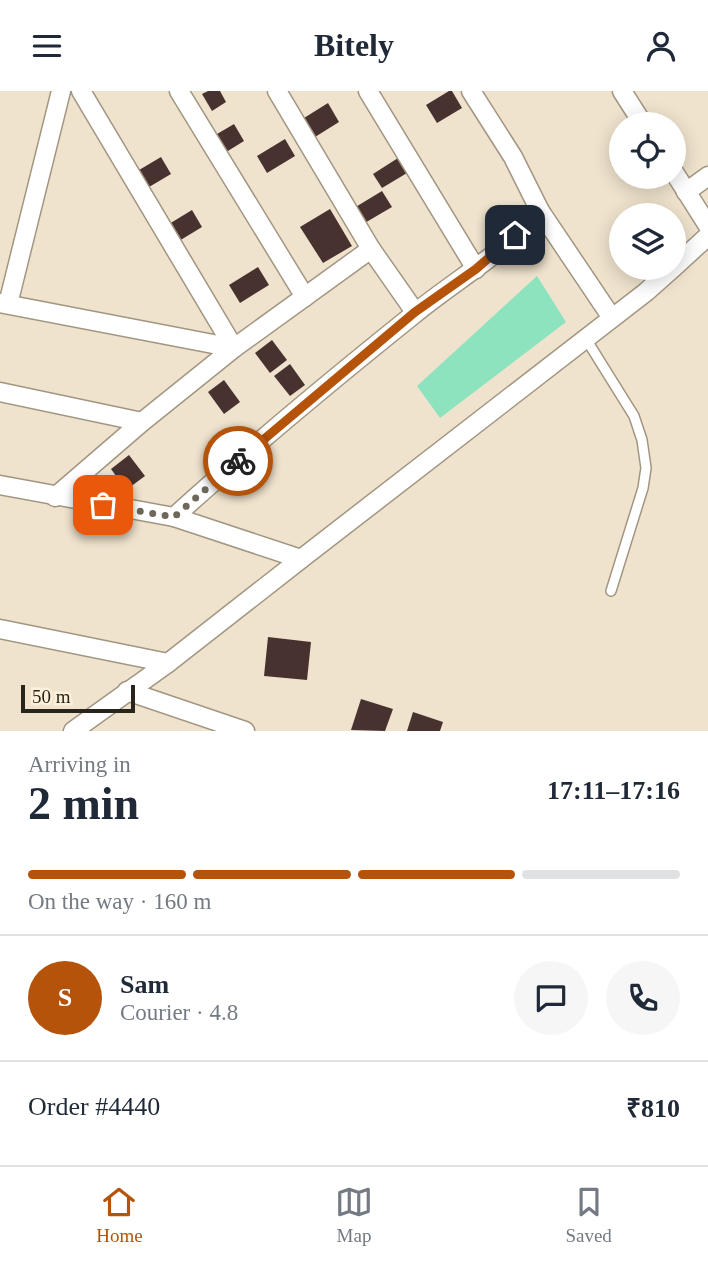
<!DOCTYPE html>
<meta charset="utf-8">
<style>
:root{--surface:#fff;--page:#f6f6f7;--text:#1f2937;--muted:#747a83;--line:#e0e1e3;--accent:#b45309}
body{margin:0;font-family:Georgia,serif;background:var(--page);color:var(--text);height:100vh;display:flex;flex-direction:column;font-size:26px;white-space:nowrap}
*{box-sizing:border-box;margin:0}
p{font-size:23px;color:var(--muted)}
.icon{flex:none;width:38px;height:38px;fill:none;stroke:currentColor;stroke-width:2;stroke-linecap:round;stroke-linejoin:round}
.map{position:relative;height:640px;overflow:hidden}
.side{display:flex;flex-direction:column;background:var(--surface);flex:1}
.side>*{flex:none}
.controls{position:absolute;left:609px;top:21px;display:grid;gap:14px}
.controls a{display:grid;place-items:center;width:77px;height:77px;border-radius:50%;background:var(--surface);box-shadow:0 4px 18px #0003;font-size:35px}
.scale{position:absolute;left:21px;bottom:18px;width:114px;box-sizing:border-box;padding-left:7px;border:4px solid #29251c;border-top:0;font-size:19px;line-height:24px;white-space:nowrap;color:#29251c;-webkit-text-stroke:5px #fdf0da;paint-order:stroke}
.pin{position:absolute;display:grid;place-items:center;width:60px;height:60px;color:#fff;margin:-30px;border-radius:14px;box-shadow:0 4px 10px #0006}
.courier{position:absolute;display:grid;place-items:center;width:70px;height:70px;margin:-35px;border:5px solid #b45309;border-radius:50%;background:#fff;color:#222;box-shadow:0 2px 9px #0007}
.headline em{font-style:normal;font-weight:800}
.headline div{display:flex;flex-direction:column-reverse}
.headline{display:flex;align-items:center;justify-content:space-between;height:119px;padding:0 28px}
h1{font-size:46px;font-weight:800;line-height:52px}
.bar{display:grid;grid-template-columns:repeat(4,1fr);gap:10px 7px;align-content:center;height:84px;padding:0 28px}
.bar i{height:9px;border-radius:5px;background:var(--line)}
.bar .current{background:var(--accent)}
.bar p{grid-column:span 4}
.line{display:flex;align-items:center;gap:18px;padding:0 28px;border-top:2px solid var(--line)}
.line div{flex:1}
.round{display:grid;place-items:center;flex:none;width:74px;height:74px;border-radius:37px;background:var(--page)}
header{display:flex;justify-content:space-between;align-items:center;height:91px;padding:0 28px;background:var(--surface);font-size:32px;font-weight:800}
.dock{display:flex;justify-content:space-around;align-items:center;height:98px;border-top:2px solid var(--line);background:var(--surface);font-size:19px;color:var(--muted)}
.dock a{display:grid;justify-items:center;gap:4px}
.dock .current{color:var(--accent)}
.map>svg:first-child{display:block}
.green{fill:#8de3be}
.building{fill:#483230}
.lines{fill:none;stroke-linecap:round;stroke-linejoin:round}
.service-casing{stroke:#a29682;stroke-width:12}
.minor-casing{stroke:#a29682;stroke-width:21}
.service{stroke:#fff;stroke-width:9}
.minor{stroke:#fff;stroke-width:18}
.done{stroke:#6e685a;stroke-width:7;stroke-dasharray:0 12.6}
.route{stroke:#b45309;stroke-width:9}
</style>
<header><svg class="icon" aria-label="menu" viewBox="0 0 24 24"><path d="M4 6h16M4 12h16M4 18h16"/></svg>Bitely<svg class="icon" aria-label="person" viewBox="0 0 24 24"><circle cx="12" cy="8" r="4"/><path d="M4 21q1-7 8-7t8 7"/></svg></header>
<div class="map">
<svg width="708" height="640" viewBox="0 0 708 640">
<rect width="100%" height="100%" fill="#efe3cd"/>
<polygon class="green" points="537,185 566,231 440,327 417,295"/>
<g class="building">
<polygon points="208,0 220,0 226,11 212,20 202,3"/>
<polygon points="449,0 452,0 462,17 437,32 426,14"/>
<polygon points="328,12 339,31 315,46 304,27"/>
<polygon points="234,33 244,50 223,63 212,46"/>
<polygon points="285,48 295,65 267,82 257,65"/>
<polygon points="161,66 171,83 144,99 134,82"/>
<polygon points="398,67 407,82 382,97 373,83"/>
<polygon points="382,100 392,116 363,133 354,117"/>
<polygon points="330,118 352,155 323,172 300,136"/>
<polygon points="192,119 202,136 179,150 169,133"/>
<polygon points="258,176 269,194 240,212 229,194"/>
<polygon points="272,249 287,269 270,282 255,262"/>
<polygon points="290,273 305,294 290,305 274,285"/>
<polygon points="224,289 240,311 224,323 208,301"/>
<polygon points="129,364 145,385 126,399 111,378"/>
<polygon points="268,546 311,551 307,589 264,585"/>
<polygon points="361,608 393,618 385,640 351,639"/>
<polygon points="413,621 443,631 440,640 407,640"/>
</g>
<g class="lines">
<defs>
<polyline id="service" points="586,248 634,325 642,349 646,377 643,397 611,500"/>
<g id="minor">
<polyline points="179,0 305,206"/>
<polyline points="368,0 476,178"/>
<path d="M 471,0 L 513,66 L 540,120 C 505,162 455,189 413,224 C 332,289 251,356 174,426 L 301,468 L 646,201 L 673,177"/>
<polyline points="622,0 643,33"/>
<polyline points="674,81 708,135"/>
<polyline points="686,101 708,85"/>
<polyline points="540,120 612,227"/>
<polyline points="371,158 415,221"/>
<polyline points="674,176 708,145"/>
<polyline points="0,212 234,257 371,158 277,0"/>
<polyline points="8,213 61,0"/>
<polyline points="0,301 142,331"/>
<polyline points="0,394 174,426"/>
<polyline points="55,406 142,331 234,257 81,0"/>
<polyline points="0,538 168,572"/>
<polyline points="127,600 245,640"/>
<polyline points="73,640 168,572 301,468"/>
</g>
</defs>
<use href="#service" class="service-casing"/>
<use href="#minor" class="minor-casing"/>
<use href="#service" class="service"/>
<use href="#minor" class="minor"/>
</g>
<g class="lines">
<polyline class="done" points="103,414 174,426 238,370"/>
<polyline class="route" points="238,370 415,221 476,178 515,144"/>
</g>
</svg>
<div class="controls">
<a><svg class="icon" aria-label="locate" viewBox="0 0 24 24"><circle cx="12" cy="12" r="6"/><path d="M12 2v4M12 18v4M2 12h4M18 12h4"/></svg></a>
<a><svg class="icon" aria-label="layers" viewBox="0 0 24 24"><path d="M12 4l9 5-9 5-9-5zM3 14l9 5 9-5"/></svg></a>
</div>
<div class="scale">50 m</div>
<div class="pin" style="left:103px;top:414px;background:#ea580c"><svg class="icon" aria-label="bag" viewBox="0 0 24 24"><path d="M5 8h14l-1 12H6zM9 8a3 3 0 0 1 6 0"/></svg></div>
<div class="pin" style="left:515px;top:144px;background:#1f2937"><svg class="icon" aria-label="home" viewBox="0 0 24 24"><path d="M3 11l9-7 9 7M6 9v11h12V9"/></svg></div>
<div class="courier" style="left:238px;top:370px"><svg class="icon" aria-label="bike" viewBox="0 0 24 24"><circle cx="6" cy="16" r="4"/><circle cx="18" cy="16" r="4"/><path d="M6 16l4-8h5l3 8M10 8l3 8H6M13 5h3"/></svg></div>
</div>
<section class="side">
<div class="headline"><div><h1>2 min</h1><p>Arriving in</p></div><em>17:11–17:16</em></div>
<div class="bar"><i class="current"></i><i class="current"></i><i class="current"></i><i></i><p>On the way · 160 m</p></div>
<div class="line" style="height:126px"><b class="round" style="background:var(--accent);color:#fff">S</b><div><b>Sam</b><p>Courier · 4.8</p></div><a class="round"><svg class="icon" aria-label="chat" viewBox="0 0 24 24"><path d="M4 5h16v11H9l-5 4z"/></svg></a><a class="round"><svg class="icon" aria-label="phone" viewBox="0 0 24 24"><path d="M5 4h4l2 5-3 2q2 4 5 5l2-3 5 2v4C11 20 4 13 5 4z"/></svg></a></div>
<div class="line" style="height:91px"><div>Order #4440</div><b>₹810</b></div>
</section>
<nav class="dock">
<a class="current"><svg class="icon" aria-label="home" viewBox="0 0 24 24"><path d="M3 11l9-7 9 7M6 9v11h12V9"/></svg>Home</a>
<a><svg class="icon" aria-label="map" viewBox="0 0 24 24"><path d="M3 6l6-2 6 2 6-2v14l-6 2-6-2-6 2zM9 4v14M15 6v14"/></svg>Map</a>
<a><svg class="icon" aria-label="saved" viewBox="0 0 24 24"><path d="M7 4h10v16l-5-4-5 4z"/></svg>Saved</a>
</nav>
